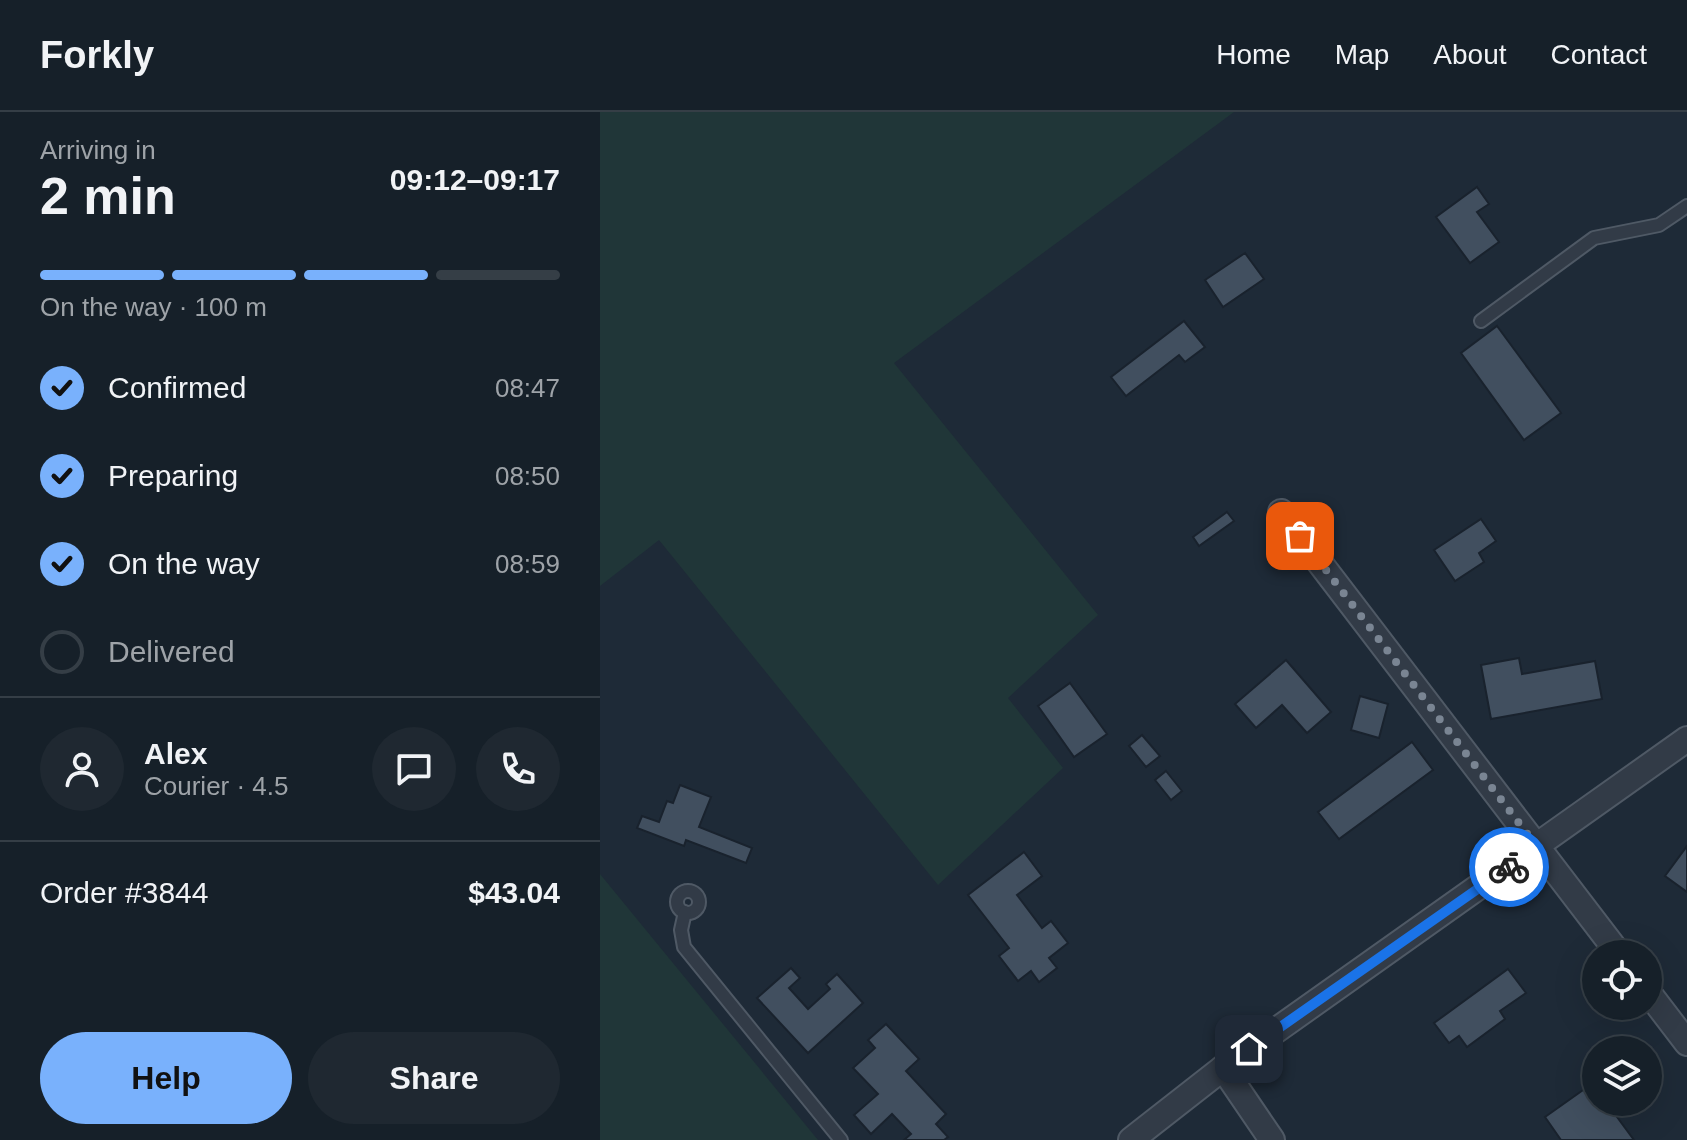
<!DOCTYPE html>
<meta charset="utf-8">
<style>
:root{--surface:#162029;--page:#1f2831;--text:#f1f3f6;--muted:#9ea3a8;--line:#353e46;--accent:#79b1fc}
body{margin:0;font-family:Arial,sans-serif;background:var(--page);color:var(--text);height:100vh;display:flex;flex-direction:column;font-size:30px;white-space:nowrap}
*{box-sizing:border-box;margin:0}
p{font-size:26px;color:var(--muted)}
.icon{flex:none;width:44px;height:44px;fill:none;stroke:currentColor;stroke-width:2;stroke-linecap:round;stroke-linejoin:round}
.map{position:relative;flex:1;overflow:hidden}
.details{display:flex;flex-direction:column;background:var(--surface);width:600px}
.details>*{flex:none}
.buttons{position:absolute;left:982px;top:828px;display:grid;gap:16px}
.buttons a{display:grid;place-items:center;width:80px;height:80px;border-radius:50%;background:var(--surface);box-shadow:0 8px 32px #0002,0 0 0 2px var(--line);font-size:40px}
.pin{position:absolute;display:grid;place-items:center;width:68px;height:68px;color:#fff;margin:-34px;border-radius:16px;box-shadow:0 4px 12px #0006}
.courier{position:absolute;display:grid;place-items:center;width:80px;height:80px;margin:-40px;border:6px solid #1a73e8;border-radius:50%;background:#fff;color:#222;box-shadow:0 2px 10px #0007}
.headline em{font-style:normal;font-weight:700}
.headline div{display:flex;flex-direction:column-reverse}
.headline{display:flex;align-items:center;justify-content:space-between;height:136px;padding:0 40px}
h1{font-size:52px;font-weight:700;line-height:60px}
.bar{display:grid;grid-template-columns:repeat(4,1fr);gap:12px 8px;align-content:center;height:96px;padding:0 40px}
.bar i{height:10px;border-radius:6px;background:var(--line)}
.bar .active{background:var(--accent)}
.bar p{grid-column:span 4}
.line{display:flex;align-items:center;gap:20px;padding:0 40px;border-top:2px solid var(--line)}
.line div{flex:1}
.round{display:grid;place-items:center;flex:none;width:84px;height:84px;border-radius:42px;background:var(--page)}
ol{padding:0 40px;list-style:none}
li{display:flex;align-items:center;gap:24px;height:88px}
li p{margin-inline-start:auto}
li .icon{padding:8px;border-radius:50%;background:var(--accent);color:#111;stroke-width:4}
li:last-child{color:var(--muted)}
li i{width:44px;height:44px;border:4px solid var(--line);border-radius:50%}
.button{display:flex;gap:16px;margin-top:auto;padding:16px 40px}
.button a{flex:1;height:92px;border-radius:48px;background:var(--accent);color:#111;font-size:32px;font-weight:700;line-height:92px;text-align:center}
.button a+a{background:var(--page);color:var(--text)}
header{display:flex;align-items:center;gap:48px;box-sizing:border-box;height:112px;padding:0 40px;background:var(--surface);border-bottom:2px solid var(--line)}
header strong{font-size:38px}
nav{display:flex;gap:44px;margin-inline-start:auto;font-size:28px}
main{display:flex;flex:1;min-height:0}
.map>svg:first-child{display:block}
.green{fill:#203638}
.building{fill:#414f5f;stroke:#19222d;stroke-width:2}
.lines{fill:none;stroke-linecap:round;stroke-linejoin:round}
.service-casing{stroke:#4f5965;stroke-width:16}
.minor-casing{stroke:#4f5965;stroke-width:28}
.service{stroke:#323b47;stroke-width:12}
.minor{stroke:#323b47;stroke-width:24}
.done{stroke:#7a8593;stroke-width:8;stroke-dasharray:0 14.4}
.route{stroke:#1a73e8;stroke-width:10}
</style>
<header>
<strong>Forkly</strong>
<nav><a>Home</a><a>Map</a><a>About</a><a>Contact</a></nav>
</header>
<main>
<section class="details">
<div class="headline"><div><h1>2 min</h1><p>Arriving in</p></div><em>09:12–09:17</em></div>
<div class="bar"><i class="active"></i><i class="active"></i><i class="active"></i><i></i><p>On the way · 100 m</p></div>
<ol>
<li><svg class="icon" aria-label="check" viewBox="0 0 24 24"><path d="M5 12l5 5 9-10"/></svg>Confirmed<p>08:47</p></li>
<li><svg class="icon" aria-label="check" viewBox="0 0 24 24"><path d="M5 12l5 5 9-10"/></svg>Preparing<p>08:50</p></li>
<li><svg class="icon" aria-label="check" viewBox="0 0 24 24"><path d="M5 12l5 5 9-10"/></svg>On the way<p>08:59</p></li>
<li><i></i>Delivered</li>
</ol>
<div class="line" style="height:144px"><a class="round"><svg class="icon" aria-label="person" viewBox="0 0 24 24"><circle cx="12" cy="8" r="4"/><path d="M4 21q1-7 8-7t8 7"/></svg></a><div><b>Alex</b><p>Courier · 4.5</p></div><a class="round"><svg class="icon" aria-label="chat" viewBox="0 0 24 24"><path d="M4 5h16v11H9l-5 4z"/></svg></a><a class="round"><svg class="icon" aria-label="phone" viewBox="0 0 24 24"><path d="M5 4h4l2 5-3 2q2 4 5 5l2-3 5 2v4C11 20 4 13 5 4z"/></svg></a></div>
<div class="line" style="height:104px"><div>Order #3844</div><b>$43.04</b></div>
<div class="button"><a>Help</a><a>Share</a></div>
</section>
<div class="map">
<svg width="1087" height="1028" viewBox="0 0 1087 1028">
<rect width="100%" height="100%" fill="#1e2a37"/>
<g class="green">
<polygon points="0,0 634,0 294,251 498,503 408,586 463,656 338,773 59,428 0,474"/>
<polygon points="0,762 218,1028 0,1028"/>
</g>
<g class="building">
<polygon points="877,75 889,92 877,100 899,130 870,151 836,105"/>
<polygon points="645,141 664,167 623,195 605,168"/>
<polygon points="584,209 605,235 585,250 579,243 526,284 511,265"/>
<polygon points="897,214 961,301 924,328 861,241"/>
<polygon points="627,400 634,409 599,434 593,425"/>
<polygon points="881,407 896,429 879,441 884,450 855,469 834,438"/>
<polygon points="919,546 922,562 995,549 1002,587 891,607 881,553"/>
<polygon points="686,548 731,600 707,621 682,593 656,616 635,592"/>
<polygon points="470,571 507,622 474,645 438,594"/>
<polygon points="760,584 788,592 779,626 751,618"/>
<polygon points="542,623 560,644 546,655 529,634"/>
<polygon points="812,630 833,658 739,727 718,700"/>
<polygon points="566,659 582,679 571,688 555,668"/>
<polygon points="80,673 111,685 99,715 152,736 146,751 86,728 84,734 37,716 42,704 59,710 67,689 73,691"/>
<polygon points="1087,734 1087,780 1065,764"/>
<polygon points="424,740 442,764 417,783 442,816 451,809 468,831 449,846 457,856 439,870 431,859 418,869 399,844 409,836 368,783"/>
<polygon points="191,856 200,866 189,876 208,897 230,877 226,872 237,862 263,891 208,941 157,886"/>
<polygon points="908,857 926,881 900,899 905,907 867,935 859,924 849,931 834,911"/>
<polygon points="286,912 319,947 306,959 346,1002 336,1012 348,1025 344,1028 304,1028 311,1022 292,1002 271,1022 254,1003 278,982 253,956 275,936 268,928"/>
<polygon points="993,971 996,990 1006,990 1034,1028 961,1028 945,1005"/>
</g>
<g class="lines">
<defs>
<g id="service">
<polyline points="881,209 994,126 1059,113 1087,94"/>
<circle cx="88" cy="790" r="11"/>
<polyline points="85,800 81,818 84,835 241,1028"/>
</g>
<g id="minor">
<polyline points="681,400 1019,842"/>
<polyline points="1048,880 1087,931"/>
<polyline points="623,956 672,1028"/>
<polyline points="531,1028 623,956 1087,627"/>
</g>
</defs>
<use href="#service" class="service-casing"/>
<use href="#minor" class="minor-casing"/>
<use href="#service" class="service"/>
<use href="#minor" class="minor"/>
</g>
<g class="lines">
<polyline class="done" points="700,424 938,736 909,755"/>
<polyline class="route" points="649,937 909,755"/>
</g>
</svg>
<div class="buttons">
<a><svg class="icon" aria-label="locate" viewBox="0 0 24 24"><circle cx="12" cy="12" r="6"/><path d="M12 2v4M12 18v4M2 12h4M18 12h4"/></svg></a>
<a><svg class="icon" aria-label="layers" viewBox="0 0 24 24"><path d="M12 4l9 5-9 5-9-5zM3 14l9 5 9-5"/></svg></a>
</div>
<div class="pin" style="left:700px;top:424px;background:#ea580c"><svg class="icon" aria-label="bag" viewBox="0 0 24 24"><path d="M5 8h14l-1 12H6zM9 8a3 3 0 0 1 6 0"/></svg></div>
<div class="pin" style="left:649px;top:937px;background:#1f2937"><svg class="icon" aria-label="home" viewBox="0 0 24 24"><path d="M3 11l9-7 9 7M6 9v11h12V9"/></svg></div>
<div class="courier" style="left:909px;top:755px"><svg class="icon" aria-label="bike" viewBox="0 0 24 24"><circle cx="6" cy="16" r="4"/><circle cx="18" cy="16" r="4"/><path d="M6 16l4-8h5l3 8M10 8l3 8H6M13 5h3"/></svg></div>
</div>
</main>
